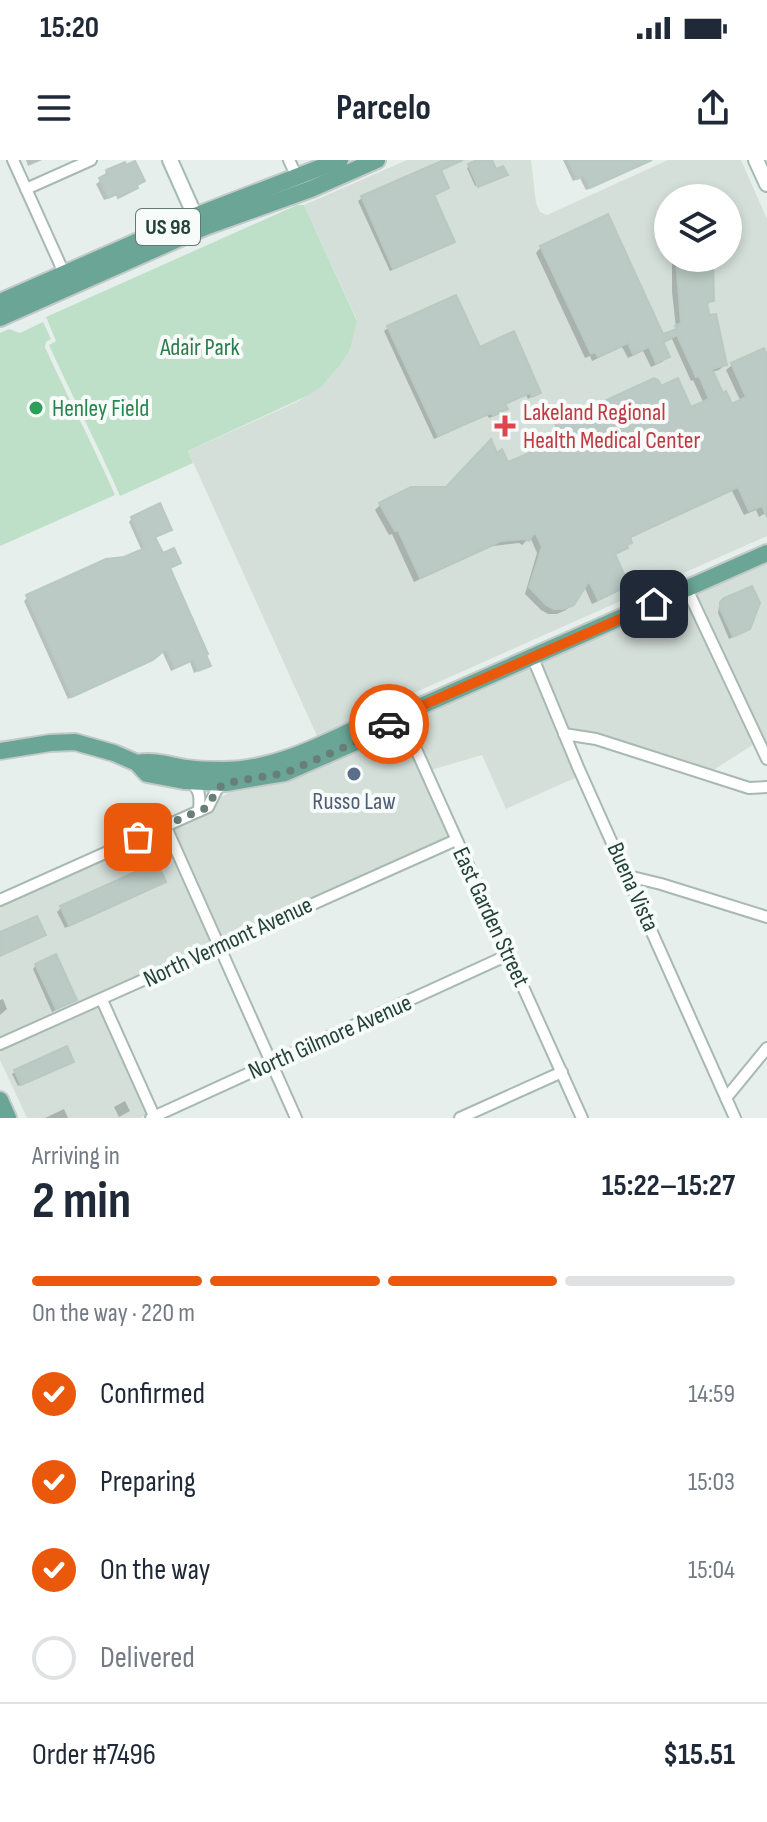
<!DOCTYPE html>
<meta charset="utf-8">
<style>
:root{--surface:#fff;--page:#f6f6f7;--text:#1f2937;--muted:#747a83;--line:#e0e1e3;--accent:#ea580c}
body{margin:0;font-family:"Sofia Sans Condensed",sans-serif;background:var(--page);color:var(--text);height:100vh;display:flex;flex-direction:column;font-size:30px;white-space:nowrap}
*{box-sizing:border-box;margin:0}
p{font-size:26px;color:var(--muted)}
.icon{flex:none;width:44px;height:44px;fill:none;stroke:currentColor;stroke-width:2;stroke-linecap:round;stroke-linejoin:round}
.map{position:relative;height:958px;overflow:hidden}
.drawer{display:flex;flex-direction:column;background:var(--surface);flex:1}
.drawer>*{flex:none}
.buttons{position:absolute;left:654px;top:24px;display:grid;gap:16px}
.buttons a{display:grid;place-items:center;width:88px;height:88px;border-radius:50%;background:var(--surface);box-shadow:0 4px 12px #0003;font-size:40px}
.pin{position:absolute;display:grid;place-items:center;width:68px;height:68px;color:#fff;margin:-34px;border-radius:16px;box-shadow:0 4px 12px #0006}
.courier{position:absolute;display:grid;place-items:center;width:80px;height:80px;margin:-40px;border:6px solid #ea580c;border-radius:50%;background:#fff;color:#222;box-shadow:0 2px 10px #0007}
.overview em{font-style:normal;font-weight:700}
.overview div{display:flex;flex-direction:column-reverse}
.overview{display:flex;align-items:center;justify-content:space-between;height:136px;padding:0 32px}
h1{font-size:52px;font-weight:700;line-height:60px}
.bar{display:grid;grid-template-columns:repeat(4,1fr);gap:12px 8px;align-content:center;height:96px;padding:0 32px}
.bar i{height:10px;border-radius:6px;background:var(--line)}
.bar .current{background:var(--accent)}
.bar p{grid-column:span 4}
.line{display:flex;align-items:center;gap:20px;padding:0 32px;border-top:2px solid var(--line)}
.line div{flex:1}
ol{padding:0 32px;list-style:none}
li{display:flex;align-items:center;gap:24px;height:88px}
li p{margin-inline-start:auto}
li .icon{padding:8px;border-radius:50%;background:var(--accent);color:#fff;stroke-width:4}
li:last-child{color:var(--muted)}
li i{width:44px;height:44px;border:4px solid var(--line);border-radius:50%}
.status{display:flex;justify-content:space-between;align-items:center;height:56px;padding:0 40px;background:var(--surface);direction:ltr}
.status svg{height:22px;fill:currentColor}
header{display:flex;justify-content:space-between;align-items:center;height:104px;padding:0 32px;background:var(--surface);font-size:36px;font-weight:700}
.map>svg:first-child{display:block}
.built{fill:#d4dfda;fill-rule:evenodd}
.green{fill:#bfe0c8}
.shadow{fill:#0003}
.building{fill:#bbcac4;stroke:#b8c9c2;stroke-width:2}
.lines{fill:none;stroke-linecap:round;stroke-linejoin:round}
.street-casing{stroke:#a8b8b2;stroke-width:14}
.secondary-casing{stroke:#a4bbb3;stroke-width:18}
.primary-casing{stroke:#c2cac8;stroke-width:20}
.street{stroke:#fff;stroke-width:10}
.secondary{stroke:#fff;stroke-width:14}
.primary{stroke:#6aa596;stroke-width:16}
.done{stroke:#687f78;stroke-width:8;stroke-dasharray:0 14.4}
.route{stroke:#ea580c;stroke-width:10}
.leisure-dot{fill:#2e9e5b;stroke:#f7fbf9;stroke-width:3}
.health-dot{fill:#e0444e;stroke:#f7fbf9;stroke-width:3}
.service-dot{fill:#5c6f8a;stroke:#f7fbf9;stroke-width:3}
.labels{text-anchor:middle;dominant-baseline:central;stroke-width:8;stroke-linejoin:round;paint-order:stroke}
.shield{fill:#f7fbf9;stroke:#637a73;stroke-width:2}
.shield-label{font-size:22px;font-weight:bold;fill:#24423a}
.park-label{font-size:24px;fill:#2d7a4b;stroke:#f7fbf9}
.leisure-label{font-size:24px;fill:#27864d;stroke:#f7fbf9;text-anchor:start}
.health-label{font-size:24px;fill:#be3a42;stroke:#f7fbf9;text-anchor:start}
.service-label{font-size:24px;fill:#4e5e75;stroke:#f7fbf9}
.street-label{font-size:24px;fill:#24423a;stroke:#f7fbf9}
</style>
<div class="status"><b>15:20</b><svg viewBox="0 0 49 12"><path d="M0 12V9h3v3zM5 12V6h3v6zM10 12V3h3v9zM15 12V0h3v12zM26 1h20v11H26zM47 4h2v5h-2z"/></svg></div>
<header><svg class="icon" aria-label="menu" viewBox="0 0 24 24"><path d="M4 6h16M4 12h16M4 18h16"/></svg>Parcelo<svg class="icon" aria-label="share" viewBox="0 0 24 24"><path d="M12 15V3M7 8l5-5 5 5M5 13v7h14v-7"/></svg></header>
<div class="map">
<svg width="767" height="958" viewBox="0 0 767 958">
<rect width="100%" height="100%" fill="#e6efeb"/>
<g class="built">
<path d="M 407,0 L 531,0 L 536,43 L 540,52 L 547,55 L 668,0 L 741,0 L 767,59 L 767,376 L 317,576 L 188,291 L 297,242 L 322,226 L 341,204 L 349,189 L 357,160 L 304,45 ZM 668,38 L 728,38 L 728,98 L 668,98 Z"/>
<polygon points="767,398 767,587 694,431"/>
<polygon points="685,435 754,584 712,611 598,575 568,570 538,498"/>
<polygon points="529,502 559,575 558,578 561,579 577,617 506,649 482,595 431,610 408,558"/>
<polygon points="398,562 448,676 222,780 172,667 209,643 260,617"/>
<polygon points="163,671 213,784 0,879 0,745"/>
<polygon points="99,846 148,954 140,958 27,958 0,900 0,889"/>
</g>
<g class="green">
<path d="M 297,45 L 304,45 L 357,161 L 350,189 L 341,204 L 322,226 L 309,235 L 188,291 L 193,303 L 120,336 C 98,285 72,236 49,185 L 56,181 L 46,157 Z"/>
<path d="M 43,162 L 51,179 L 46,182 L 45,187 C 67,236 93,285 115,335 L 0,386 L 0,173 L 9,169 L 20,173 Z"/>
</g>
<g class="shadow">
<polygon points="26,0 42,0 28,6"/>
<polygon points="449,0 451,4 439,11 447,27 432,36 452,81 449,85 390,111 358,41 362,38"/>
<polygon points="482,0 490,0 495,12 505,14 475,26 467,8"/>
<polygon points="563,0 642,0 643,2 640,6 586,30 580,18 573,21"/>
<polygon points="107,12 143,21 135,28 104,40 96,24 104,18 103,16"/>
<polygon points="541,87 662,176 670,173 676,168 672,132 672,98 711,98 712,140 706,146 725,205 719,210 711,212 722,236 731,246 741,242 726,210 732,205 763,191 767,198 767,352 759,357 756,350 744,355 732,331 628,379 630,383 626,387 614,396 626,425 621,430 592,444 584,426 573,444 566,450 557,454 548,454 541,450 525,434 537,393 530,377 522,385 519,383 493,386 414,422 392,374 389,375 375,350 380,345 411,329 447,329 496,296 507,304 557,284 551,271 556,266 554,262 560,257 571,259 660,228 690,250 704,244 693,220 691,221 672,179 661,184 667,197 662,202 651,207 643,191 628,198 622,187 592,201 590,196 585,198 536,93"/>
<polygon points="455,138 478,189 539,232 528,239 526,235 504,245 505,249 502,253 489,258 487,255 434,279 384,171 388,168"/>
<polygon points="132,358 169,370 166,373 154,378 162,396 179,403 168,410 208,505 194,513 190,502 171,511 162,491 147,503 68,539 24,441 28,437 142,391 129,362"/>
<polygon points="723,442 749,468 744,472 729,479 718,453 719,446"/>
<polygon points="156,705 164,722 160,725 65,768 57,752 61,748"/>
<polygon points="36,805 75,839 71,843 52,852 33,809"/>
<polygon points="3,839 7,849 0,855 0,840"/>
<polygon points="69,904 18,926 12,914 15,912"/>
<polygon points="125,941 130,951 119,957 114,947"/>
<polygon points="64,949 68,958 45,958"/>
</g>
<g class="building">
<polygon points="444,0 463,0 441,10 449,28 434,35 455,82 393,109 361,36"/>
<polygon points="477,0 492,0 496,9 503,6 508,15 478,27 468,4"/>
<polygon points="568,0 652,0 590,28 584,16 577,19"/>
<polygon points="135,1 145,21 137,25 138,28 118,38 117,34 108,38 99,18 107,14 106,10 125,2 126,5"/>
<polygon points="608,54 663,174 677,169 675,166 681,163 676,98 713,98 714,141 707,142 709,155 716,154 727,205 712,209 723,233 726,231 732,244 746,237 731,203 764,188 767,195 767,357 762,346 749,351 738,327 630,377 632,383 627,385 628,388 615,394 629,425 598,440 589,421 574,445 564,449 554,449 546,445 529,427 542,387 535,372 529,381 525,379 501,381 420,418 398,370 395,371 379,343 411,327 446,327 491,279 497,293 502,289 508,302 562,279 555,263 561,261 559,255 570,251 572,256 654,218 658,220 661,226 678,218 691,247 709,239 699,216 696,217 677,175 663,182 670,197 656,203 649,187 633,194 628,183 598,197 595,192 591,194 540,86"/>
<polygon points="456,135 480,187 514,171 541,233 532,237 530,233 505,244 508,249 493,256 491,253 438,276 387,166"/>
<polygon points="160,343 172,370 155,377 163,393 174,388 181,403 170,408 208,494 206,495 211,506 198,511 193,500 175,508 166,489 153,500 72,537 26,435 106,399 124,397 145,388 131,357"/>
<polygon points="752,426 760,443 750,469 733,477 720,449 720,442 724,438"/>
<polygon points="157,702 166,722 69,766 60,746"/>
<polygon points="37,756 46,775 0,796 0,772"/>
<polygon points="56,794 77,840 56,849 35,804"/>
<polygon points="67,886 74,902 21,925 14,910"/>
</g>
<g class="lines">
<defs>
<g id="street">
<polyline points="13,0 64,113"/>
<polyline points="289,0 297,17"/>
<polyline points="26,29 91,0"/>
<polyline points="687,429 767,599"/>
<polyline points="532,496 578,607 735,958"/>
<polyline points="401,556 582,958"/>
<polyline points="564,574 596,579 749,628 767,627"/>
<path d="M 188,622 C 201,627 200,639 199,651"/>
<polyline points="165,665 296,958"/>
<polyline points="628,716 661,724 767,757"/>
<polyline points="0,740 208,647 217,629 224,624"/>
<polyline points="102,840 155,958"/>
<polyline points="0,884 456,680"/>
<polyline points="726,938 767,888"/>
<polyline points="151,958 508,795"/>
<polyline points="460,958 562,912"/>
</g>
<g id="secondary">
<polyline points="170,0 195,56"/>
<polyline points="756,0 767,24"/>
</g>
<g id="primary">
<polyline points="0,142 195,56 340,0"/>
<polyline points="0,158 205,67 311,29 377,0"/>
<polyline points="0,591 50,583 75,582 114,593 137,603 147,614 184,621 226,623 285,613 386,569 392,560 412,550 767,393"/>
<path d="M 137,603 C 155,600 168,605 186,608 C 198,610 211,610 223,610 C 279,610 330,580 380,557 L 392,560"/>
<polyline points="0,940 8,958"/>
</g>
</defs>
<use href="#street" class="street-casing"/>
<use href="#secondary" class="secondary-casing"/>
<use href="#primary" class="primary-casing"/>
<use href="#street" class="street"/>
<use href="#secondary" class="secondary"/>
<use href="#primary" class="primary"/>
</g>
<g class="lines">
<polyline class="done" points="138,677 208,647 217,629 226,623 285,613 386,569 389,564"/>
<polyline class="route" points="389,564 392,560 412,550 654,444"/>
</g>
<circle class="leisure-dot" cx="36" cy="248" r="8"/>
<path class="health-dot" d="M501 254h8v8h8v8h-8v8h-8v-8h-8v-8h8z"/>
<circle class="service-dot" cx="354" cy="614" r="8"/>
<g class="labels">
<rect class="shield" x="136" y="49" width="64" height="36" rx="6"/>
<g class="shield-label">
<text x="168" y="67">US 98</text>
</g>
<g class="park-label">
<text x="200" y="187">Adair Park</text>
</g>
<g class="leisure-label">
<text x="52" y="248">Henley Field</text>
</g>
<g class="health-label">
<text x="523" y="252">Lakeland Regional<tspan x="523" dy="28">Health Medical Center</tspan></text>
</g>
<g class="service-label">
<text x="354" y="641">Russo Law</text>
</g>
<g class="street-label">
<text transform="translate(633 727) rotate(66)">Buena Vista</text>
<text transform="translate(491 757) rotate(65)">East Garden Street</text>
<text transform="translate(228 782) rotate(-25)">North Vermont Avenue</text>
<text transform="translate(330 877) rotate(-24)">North Gilmore Avenue</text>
</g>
</g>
</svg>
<div class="buttons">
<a><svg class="icon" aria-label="layers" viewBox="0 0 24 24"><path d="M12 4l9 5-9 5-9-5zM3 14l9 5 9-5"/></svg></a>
</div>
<div class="pin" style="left:138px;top:677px;background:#ea580c"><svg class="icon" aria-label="bag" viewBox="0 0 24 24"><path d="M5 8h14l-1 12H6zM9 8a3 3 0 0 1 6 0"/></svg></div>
<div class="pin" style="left:654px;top:444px;background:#1f2937"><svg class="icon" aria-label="home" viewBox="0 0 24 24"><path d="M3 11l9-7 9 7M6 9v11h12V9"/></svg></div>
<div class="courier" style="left:389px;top:564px"><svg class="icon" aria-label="car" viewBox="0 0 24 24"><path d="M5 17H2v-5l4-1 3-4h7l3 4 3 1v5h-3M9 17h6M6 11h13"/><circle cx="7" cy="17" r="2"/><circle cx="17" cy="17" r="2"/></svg></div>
</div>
<section class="drawer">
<div class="overview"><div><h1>2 min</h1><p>Arriving in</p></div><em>15:22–15:27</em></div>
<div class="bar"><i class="current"></i><i class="current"></i><i class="current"></i><i></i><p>On the way · 220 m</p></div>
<ol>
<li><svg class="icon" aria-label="check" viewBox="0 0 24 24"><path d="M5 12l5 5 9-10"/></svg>Confirmed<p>14:59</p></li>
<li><svg class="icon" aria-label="check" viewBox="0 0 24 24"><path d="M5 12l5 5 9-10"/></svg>Preparing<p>15:03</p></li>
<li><svg class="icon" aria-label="check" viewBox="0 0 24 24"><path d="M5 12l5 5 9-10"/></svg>On the way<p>15:04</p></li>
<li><i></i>Delivered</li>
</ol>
<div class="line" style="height:104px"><div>Order #7496</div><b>$15.51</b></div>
</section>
